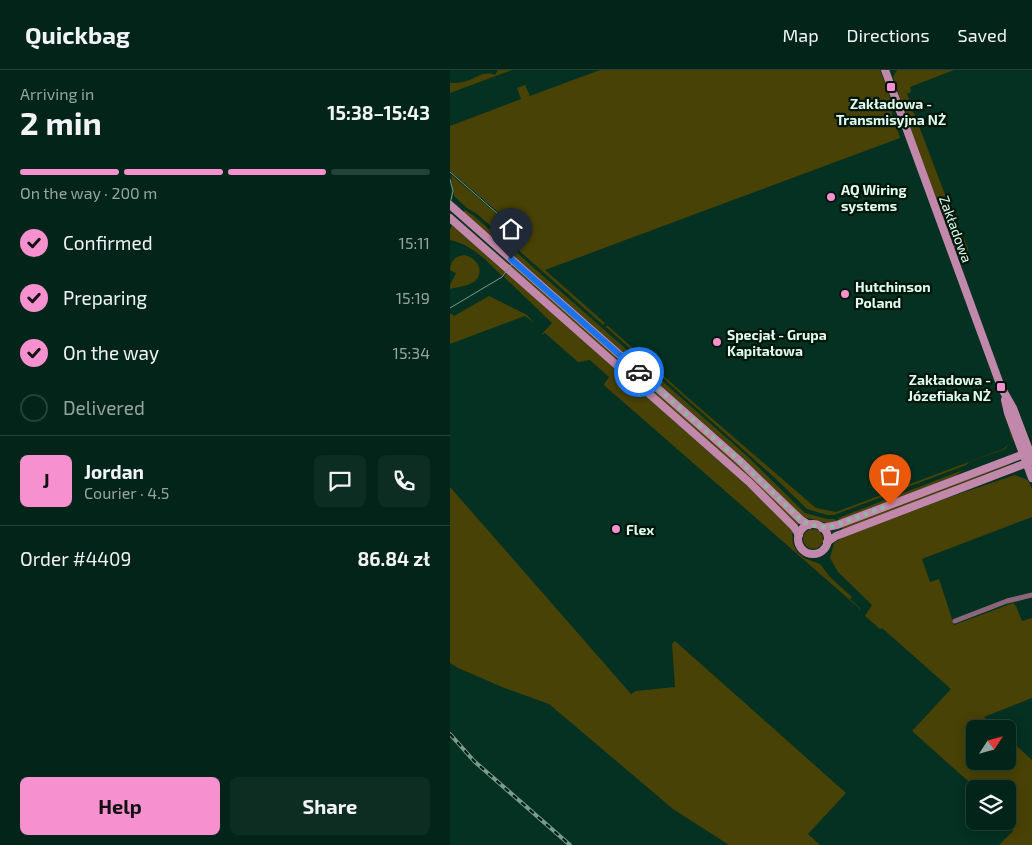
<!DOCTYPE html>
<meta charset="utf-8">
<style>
:root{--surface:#032519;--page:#0d2d22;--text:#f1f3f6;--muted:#97a5a2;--line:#244238;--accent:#f690cf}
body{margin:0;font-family:"Exo 2",sans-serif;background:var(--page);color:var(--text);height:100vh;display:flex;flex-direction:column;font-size:19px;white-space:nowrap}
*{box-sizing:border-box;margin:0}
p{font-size:16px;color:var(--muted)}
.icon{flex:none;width:28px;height:28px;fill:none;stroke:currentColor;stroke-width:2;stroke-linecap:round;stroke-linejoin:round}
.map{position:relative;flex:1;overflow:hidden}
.drawer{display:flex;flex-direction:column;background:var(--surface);width:450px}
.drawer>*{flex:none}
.needle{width:32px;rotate:54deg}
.controls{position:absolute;left:516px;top:650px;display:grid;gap:10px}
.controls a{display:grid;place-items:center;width:50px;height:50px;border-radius:8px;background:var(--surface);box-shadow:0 2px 12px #0003,0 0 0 1px var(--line);font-size:25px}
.pin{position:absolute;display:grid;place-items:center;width:42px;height:42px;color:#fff;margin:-51px -21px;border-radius:50% 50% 50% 0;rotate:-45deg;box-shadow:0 0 5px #0007}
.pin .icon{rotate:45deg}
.courier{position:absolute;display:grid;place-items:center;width:50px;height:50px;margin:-25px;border:4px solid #1a73e8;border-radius:50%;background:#fff;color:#222;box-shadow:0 1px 6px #0007}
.overview em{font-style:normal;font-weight:700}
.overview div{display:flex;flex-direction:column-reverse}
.overview{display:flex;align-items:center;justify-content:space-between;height:85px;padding:0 20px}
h1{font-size:32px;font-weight:700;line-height:38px}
.bar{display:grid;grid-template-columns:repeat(4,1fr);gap:8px 5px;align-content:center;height:60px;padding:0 20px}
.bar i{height:6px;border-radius:4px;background:var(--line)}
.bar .on{background:var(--accent)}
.bar p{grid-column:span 4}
.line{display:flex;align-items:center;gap:12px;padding:0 20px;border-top:1px solid var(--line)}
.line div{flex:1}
.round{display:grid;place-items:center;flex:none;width:52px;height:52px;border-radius:8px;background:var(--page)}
ol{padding:0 20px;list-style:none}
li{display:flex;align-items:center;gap:15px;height:55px}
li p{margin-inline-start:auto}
li .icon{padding:5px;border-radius:50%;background:var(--accent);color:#111;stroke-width:4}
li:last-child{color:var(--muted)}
li i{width:28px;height:28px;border:2px solid var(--line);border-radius:50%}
.cta{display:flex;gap:10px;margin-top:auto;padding:10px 20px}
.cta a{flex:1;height:58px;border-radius:8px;background:var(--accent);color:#111;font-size:20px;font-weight:700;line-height:58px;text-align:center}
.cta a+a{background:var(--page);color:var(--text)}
header{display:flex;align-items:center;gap:30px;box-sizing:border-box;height:70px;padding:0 25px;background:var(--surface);border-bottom:1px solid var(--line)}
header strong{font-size:24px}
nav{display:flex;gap:28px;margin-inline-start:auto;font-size:18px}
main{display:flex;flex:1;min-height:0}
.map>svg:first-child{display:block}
.green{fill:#484206}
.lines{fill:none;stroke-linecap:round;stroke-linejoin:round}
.street{stroke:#8b667b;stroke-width:5}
.secondary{stroke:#c288ab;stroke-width:8}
.tram{stroke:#789c8d;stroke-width:1}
.rail-casing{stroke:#789c8d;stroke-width:4}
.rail{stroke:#02160d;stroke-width:2;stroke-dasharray:5.5;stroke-linecap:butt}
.done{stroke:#92b4a5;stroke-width:5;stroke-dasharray:0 9}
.route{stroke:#1a73e8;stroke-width:6}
.poi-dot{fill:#f690cf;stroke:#02160d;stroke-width:2}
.labels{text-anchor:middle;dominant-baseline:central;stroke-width:4.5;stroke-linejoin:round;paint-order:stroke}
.poi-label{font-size:14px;font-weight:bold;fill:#dffbec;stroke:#02160d;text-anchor:start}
.street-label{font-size:14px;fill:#dffbec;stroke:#02160d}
</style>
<header>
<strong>Quickbag</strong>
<nav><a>Map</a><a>Directions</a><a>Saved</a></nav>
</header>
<main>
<section class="drawer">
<div class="overview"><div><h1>2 min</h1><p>Arriving in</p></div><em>15:38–15:43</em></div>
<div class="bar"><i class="on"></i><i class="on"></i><i class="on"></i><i></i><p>On the way · 200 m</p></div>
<ol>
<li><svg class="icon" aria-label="check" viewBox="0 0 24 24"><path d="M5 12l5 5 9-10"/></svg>Confirmed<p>15:11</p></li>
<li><svg class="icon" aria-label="check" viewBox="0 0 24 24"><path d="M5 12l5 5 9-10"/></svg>Preparing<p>15:19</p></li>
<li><svg class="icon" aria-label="check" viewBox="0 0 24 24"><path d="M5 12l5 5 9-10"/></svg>On the way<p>15:34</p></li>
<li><i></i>Delivered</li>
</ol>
<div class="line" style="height:90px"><b class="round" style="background:var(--accent);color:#111">J</b><div><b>Jordan</b><p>Courier · 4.5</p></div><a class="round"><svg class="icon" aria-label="chat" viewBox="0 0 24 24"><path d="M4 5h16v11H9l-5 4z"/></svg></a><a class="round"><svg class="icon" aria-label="phone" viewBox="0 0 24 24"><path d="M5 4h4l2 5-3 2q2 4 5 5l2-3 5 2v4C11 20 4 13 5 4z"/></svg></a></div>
<div class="line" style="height:65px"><div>Order #4409</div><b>86.84 zł</b></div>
<div class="cta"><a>Help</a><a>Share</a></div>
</section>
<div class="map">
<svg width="582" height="775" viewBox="0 0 582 775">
<rect width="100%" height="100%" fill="#043121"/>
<g class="green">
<path d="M 48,0 L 62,0 L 0,23 L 0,13 C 4,13 9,13 13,12 C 25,10 32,0 45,5 Z"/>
<polygon points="150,0 430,0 442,33 439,34 450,68 95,200 155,253 153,255 66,178 63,161 55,148 0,101 0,56 71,29 67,18 75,15 80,26"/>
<polygon points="447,0 504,0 460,17 461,22 457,24 461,33 463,32 462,39 464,43 502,143 518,178 518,184 516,186 509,185 506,182 447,25 449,24 443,7"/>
<polygon points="1,105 53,149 60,160 64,176 27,144 17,138 4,126"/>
<polygon points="15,140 24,146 64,181 63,186 13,142"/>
<polygon points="7,149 51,187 76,207 288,393 349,453 348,455 346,455 7,150"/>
<path d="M 2,155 L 56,202 L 52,206 C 35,189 22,175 0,170 L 0,160 Z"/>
<polygon points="66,182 296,385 355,443 377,449 385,449 386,451 377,453 353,447 293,388 65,187"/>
<path d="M 14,185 C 27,187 36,202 24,212 C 18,216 7,217 0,219 L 0,215 L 6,203 L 0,200 C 0,191 6,186 14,185 Z"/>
<polygon points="57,203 296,415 342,460 343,474 347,482 354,488 370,494 380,507 402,527 400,529 410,538 410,541 409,538 155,316 154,314 159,307 140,290 128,292 95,263 91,265 102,253 54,207"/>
<polygon points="39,226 77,245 84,253 75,246 0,274 0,244 2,244 4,246"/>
<polygon points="157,255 236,326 366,438 386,442 553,379 563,371 559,361 560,361 563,370 555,379 519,392 516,395 384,445 377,445 357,439 325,408 156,257"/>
<polygon points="560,392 561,394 393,460 391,456"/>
<polygon points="513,400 505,406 389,450 388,448"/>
<polygon points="565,405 578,410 582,419 582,447 472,489 480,512 489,509 504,555 563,533 566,536 572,551 582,548 582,628 534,647 547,659 525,659 525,691 558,691 558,668 582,690 582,775 549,775 563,761 561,752 558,749 558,719 527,719 462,661 501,619 432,558 430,559 415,546 422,535 388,502 380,488 384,473 395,466 494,429"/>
<polygon points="0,417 181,624 186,621 225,617 222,574 225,571 396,723 358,764 370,775 279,775 223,739 99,634 52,617 8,598 0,593"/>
<circle cx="363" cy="469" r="10"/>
</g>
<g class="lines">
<polyline class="street" points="505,551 557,531 582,525"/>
<g class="secondary">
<polyline points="435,0 551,317 563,338 582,388"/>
<polyline points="0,135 290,391 351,450 359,455"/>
<polyline points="0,148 299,412 344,457 349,465"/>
<polyline points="555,330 558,343 582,408"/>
<circle cx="363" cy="469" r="15"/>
<polyline points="372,458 387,455 582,381"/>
<polyline points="377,472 386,466 582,391"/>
</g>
<g class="tram">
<polyline points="0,102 56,151 63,165 65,180 62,194 52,207 0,238"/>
<polyline points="0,109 3,121 0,134"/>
</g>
<defs>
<polyline id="rail" points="0,664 24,691 120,775"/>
</defs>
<use href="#rail" class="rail-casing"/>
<use href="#rail" class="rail"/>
</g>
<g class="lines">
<path class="done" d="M 189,302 L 290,391 L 351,450 C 358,455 372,458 381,457 L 440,435"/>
<polyline class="route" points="61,189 189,302"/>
</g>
<g class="poi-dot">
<rect x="436" y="12" width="10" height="10" rx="2.5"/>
<circle cx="381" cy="127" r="5"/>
<circle cx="395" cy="224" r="5"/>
<circle cx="267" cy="272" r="5"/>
<rect x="546" y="312" width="10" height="10" rx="2.5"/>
<circle cx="166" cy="459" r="5"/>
</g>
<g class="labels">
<g class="poi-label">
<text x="441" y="33" text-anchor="middle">Zakładowa -<tspan x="441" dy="16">Transmisyjna NŻ</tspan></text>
<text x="391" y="119">AQ Wiring<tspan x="391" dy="16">systems</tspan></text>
<text x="405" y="216">Hutchinson<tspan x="405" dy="16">Poland</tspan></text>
<text x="277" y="264">Specjał - Grupa<tspan x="277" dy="16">Kapitałowa</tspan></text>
<text x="541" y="309" text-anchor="end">Zakładowa -<tspan x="541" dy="16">Józefiaka NŻ</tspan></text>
<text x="176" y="459">Flex</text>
</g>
<g class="street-label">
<text transform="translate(506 159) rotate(70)">Zakładowa</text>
</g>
</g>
</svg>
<div class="controls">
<a><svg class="needle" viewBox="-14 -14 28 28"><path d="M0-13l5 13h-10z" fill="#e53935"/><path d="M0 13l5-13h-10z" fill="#97a5a2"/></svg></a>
<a><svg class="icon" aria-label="layers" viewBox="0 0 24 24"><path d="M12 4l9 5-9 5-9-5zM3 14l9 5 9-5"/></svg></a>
</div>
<div class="pin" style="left:440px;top:435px;background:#ea580c"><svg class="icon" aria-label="bag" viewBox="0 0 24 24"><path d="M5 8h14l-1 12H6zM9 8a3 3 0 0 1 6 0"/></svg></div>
<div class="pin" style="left:61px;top:189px;background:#1f2937"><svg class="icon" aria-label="home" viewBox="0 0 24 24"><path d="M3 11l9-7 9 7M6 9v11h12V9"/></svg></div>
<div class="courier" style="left:189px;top:302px"><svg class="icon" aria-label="car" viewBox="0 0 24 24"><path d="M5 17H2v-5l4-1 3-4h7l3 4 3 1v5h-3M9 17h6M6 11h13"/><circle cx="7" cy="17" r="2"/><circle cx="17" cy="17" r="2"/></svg></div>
</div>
</main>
